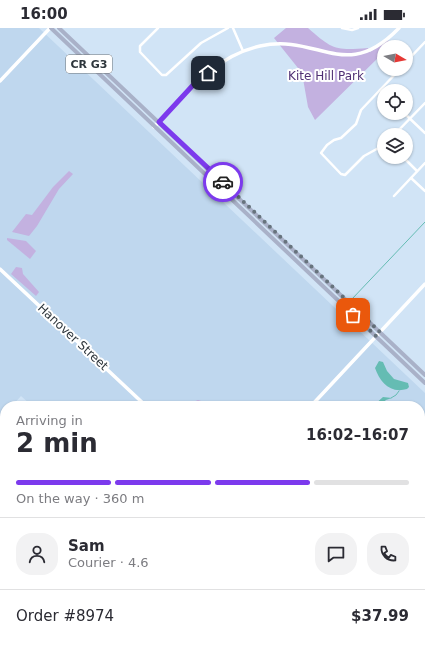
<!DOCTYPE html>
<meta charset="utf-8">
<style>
:root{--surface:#fff;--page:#f2f2f3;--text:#2b2b33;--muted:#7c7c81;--line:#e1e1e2;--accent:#7c3aed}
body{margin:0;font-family:"DejaVu Sans",sans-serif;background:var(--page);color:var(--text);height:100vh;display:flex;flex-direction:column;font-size:15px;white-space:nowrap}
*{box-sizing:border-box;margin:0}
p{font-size:13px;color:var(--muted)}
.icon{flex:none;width:22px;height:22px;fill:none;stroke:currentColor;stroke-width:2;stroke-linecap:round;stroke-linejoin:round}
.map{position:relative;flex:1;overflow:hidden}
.sheet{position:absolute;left:0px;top:373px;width:425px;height:248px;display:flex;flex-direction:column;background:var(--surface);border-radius:16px 16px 0 0;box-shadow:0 1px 3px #0004}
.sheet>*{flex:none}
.needle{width:26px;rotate:100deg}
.tools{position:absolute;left:377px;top:12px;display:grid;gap:8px}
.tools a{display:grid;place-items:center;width:36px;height:36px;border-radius:50%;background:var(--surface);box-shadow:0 1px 3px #0004;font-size:20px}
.pin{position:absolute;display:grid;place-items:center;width:34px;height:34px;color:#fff;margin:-17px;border-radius:8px;box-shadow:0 2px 6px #0006}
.courier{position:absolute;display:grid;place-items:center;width:40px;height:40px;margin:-20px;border:3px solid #7c3aed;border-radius:50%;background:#fff;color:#222;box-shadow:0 1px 5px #0007}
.overview em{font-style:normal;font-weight:600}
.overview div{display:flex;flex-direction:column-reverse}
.overview{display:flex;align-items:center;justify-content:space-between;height:68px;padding:0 16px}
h1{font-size:26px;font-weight:600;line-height:30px}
.bar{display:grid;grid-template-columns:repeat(4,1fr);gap:6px 4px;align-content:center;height:48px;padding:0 16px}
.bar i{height:5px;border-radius:3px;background:var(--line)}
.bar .active{background:var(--accent)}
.bar p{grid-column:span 4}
.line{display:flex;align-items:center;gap:10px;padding:0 16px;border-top:1px solid var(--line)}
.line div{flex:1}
.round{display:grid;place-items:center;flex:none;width:42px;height:42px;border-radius:16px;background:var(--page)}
.status{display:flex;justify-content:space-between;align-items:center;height:28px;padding:0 20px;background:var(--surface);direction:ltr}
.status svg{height:11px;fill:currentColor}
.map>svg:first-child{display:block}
.built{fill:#bfd7ee}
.green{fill:#c3b1e0}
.water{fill:#65bcb3}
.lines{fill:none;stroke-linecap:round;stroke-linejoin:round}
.stream{stroke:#65bcb3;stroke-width:1}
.minor{stroke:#fff;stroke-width:2.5}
.tertiary{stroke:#fff;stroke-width:3.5}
.primary{stroke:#a9b1c8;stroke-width:4}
.done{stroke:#67737d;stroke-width:4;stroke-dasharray:0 7.2}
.route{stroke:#7c3aed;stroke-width:5}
.labels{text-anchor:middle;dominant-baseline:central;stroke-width:4;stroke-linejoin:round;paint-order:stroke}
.shield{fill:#fff;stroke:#6d7276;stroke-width:1}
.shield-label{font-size:11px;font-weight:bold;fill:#2e363c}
.park-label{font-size:12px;fill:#503074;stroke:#fff}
.street-label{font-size:12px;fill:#2e363c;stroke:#fff}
</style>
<div class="status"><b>16:00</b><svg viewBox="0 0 49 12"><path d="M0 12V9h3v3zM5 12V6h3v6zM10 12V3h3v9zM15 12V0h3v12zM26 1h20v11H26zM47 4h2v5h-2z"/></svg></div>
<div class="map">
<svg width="425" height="621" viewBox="0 0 425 621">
<rect width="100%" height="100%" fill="#d1e4f6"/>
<g class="built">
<polygon points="0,0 39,0 425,365 425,621 291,621 286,616 420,616 420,378 32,378 21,368 12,378 5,378 5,385 0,391"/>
<polygon points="82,616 144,616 148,621 77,621"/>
</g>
<g class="green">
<path d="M 286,0 L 308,0 C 332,21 335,23 368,20 L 370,24 L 388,12 L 392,17 L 389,19 L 384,19 L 384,24 L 315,92 L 308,79 L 302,45 L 274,10 Z"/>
<polygon points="69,143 73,146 59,161 37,198 29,208 12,204 26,186 32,187 53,159"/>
<polygon points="7,210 26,213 36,223 30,231 7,212"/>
<polygon points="16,239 22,240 23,246 39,264 36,268 11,246"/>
<polygon points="198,372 217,378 183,378"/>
<polygon points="5,499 5,511 0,516 0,523 0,501"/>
<polygon points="0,537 5,537 5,575 0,576"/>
<polygon points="141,616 161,617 162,621 144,621"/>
</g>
<g class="water">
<path d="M 379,333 L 383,334 L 387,343 L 394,351 L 408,355 L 409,359 L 407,361 C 390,366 380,354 375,340 Z"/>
<polygon points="383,369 392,370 386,372 379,378 373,378"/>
</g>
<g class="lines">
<g class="stream">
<polyline points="352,271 425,194"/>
<polyline points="391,370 396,367 399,363"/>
<polyline points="0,572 5,571"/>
<polyline points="149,616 153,621"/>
</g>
<g class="minor">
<polyline points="158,0 140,18 140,24 162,47 166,47 201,15 228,0"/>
<polyline points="233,0 243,23"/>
<polyline points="342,0 352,2 358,0"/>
<polyline points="406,34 425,14"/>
<polyline points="380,62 384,66"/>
<polyline points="404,85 425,105"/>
<polyline points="394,107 425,75"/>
<polyline points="384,117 364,128 345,147 341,146 321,125 327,117 334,112 341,110 356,96 361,82 400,41"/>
<polyline points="403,129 417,143"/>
<polyline points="411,150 425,163"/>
<polyline points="394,168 425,135"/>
<polyline points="3,430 5,432"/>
<polyline points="0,599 5,593"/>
<polyline points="24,616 30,621"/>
<polyline points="201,616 206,621"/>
<polyline points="254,616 259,621"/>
<polyline points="176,617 177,616"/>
<polyline points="43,621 47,616"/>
</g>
<g class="tertiary">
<polyline points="0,53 50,0"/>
<path d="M 154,99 C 185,67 214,28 260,18 C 319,5 345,56 399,0"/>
<polyline points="0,241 146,378"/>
<polyline points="311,378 425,256"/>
<polyline points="420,404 425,399"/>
<polyline points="420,608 425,613"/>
</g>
<g class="primary">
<polyline points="51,0 425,355"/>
<polyline points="59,0 425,347"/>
</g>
</g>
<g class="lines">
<polyline class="done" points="223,154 380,304 376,308 353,287"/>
<polyline class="route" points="208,45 195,55 159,94 223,154"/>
</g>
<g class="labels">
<rect class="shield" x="66" y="27" width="46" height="18" rx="3"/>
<g class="shield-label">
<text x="89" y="36">CR G3</text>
</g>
<g class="park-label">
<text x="326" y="48">Kite Hill Park</text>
</g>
<g class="street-label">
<text transform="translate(73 309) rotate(43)">Hanover Street</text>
</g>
</g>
</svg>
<div class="tools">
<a><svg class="needle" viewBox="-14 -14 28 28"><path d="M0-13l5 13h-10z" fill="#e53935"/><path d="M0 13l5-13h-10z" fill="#7c7c81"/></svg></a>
<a><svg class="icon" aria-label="locate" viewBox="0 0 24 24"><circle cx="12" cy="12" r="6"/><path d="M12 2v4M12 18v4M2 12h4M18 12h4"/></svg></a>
<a><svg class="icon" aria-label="layers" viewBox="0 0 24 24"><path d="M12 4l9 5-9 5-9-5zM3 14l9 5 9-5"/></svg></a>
</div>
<div class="pin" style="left:353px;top:287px;background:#ea580c"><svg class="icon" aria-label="bag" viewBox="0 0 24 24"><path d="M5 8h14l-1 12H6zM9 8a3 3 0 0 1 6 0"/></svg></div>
<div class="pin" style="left:208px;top:45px;background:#1f2937"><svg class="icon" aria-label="home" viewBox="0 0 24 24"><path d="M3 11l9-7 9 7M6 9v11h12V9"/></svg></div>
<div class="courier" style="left:223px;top:154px"><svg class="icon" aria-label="car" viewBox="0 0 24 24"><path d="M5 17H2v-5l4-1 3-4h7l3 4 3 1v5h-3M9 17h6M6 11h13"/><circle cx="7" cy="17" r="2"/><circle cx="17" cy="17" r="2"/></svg></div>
<section class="sheet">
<div class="overview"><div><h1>2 min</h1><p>Arriving in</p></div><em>16:02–16:07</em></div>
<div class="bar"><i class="active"></i><i class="active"></i><i class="active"></i><i></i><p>On the way · 360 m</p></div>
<div class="line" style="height:72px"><a class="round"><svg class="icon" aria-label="person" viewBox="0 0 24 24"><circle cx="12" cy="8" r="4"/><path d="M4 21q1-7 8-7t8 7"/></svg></a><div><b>Sam</b><p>Courier · 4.6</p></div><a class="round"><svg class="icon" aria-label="chat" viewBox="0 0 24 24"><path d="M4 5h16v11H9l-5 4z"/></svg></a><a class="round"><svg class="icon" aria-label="phone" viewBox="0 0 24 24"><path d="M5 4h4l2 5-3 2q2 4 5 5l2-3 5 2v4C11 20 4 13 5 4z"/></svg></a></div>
<div class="line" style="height:52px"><div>Order #8974</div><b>$37.99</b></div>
</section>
</div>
